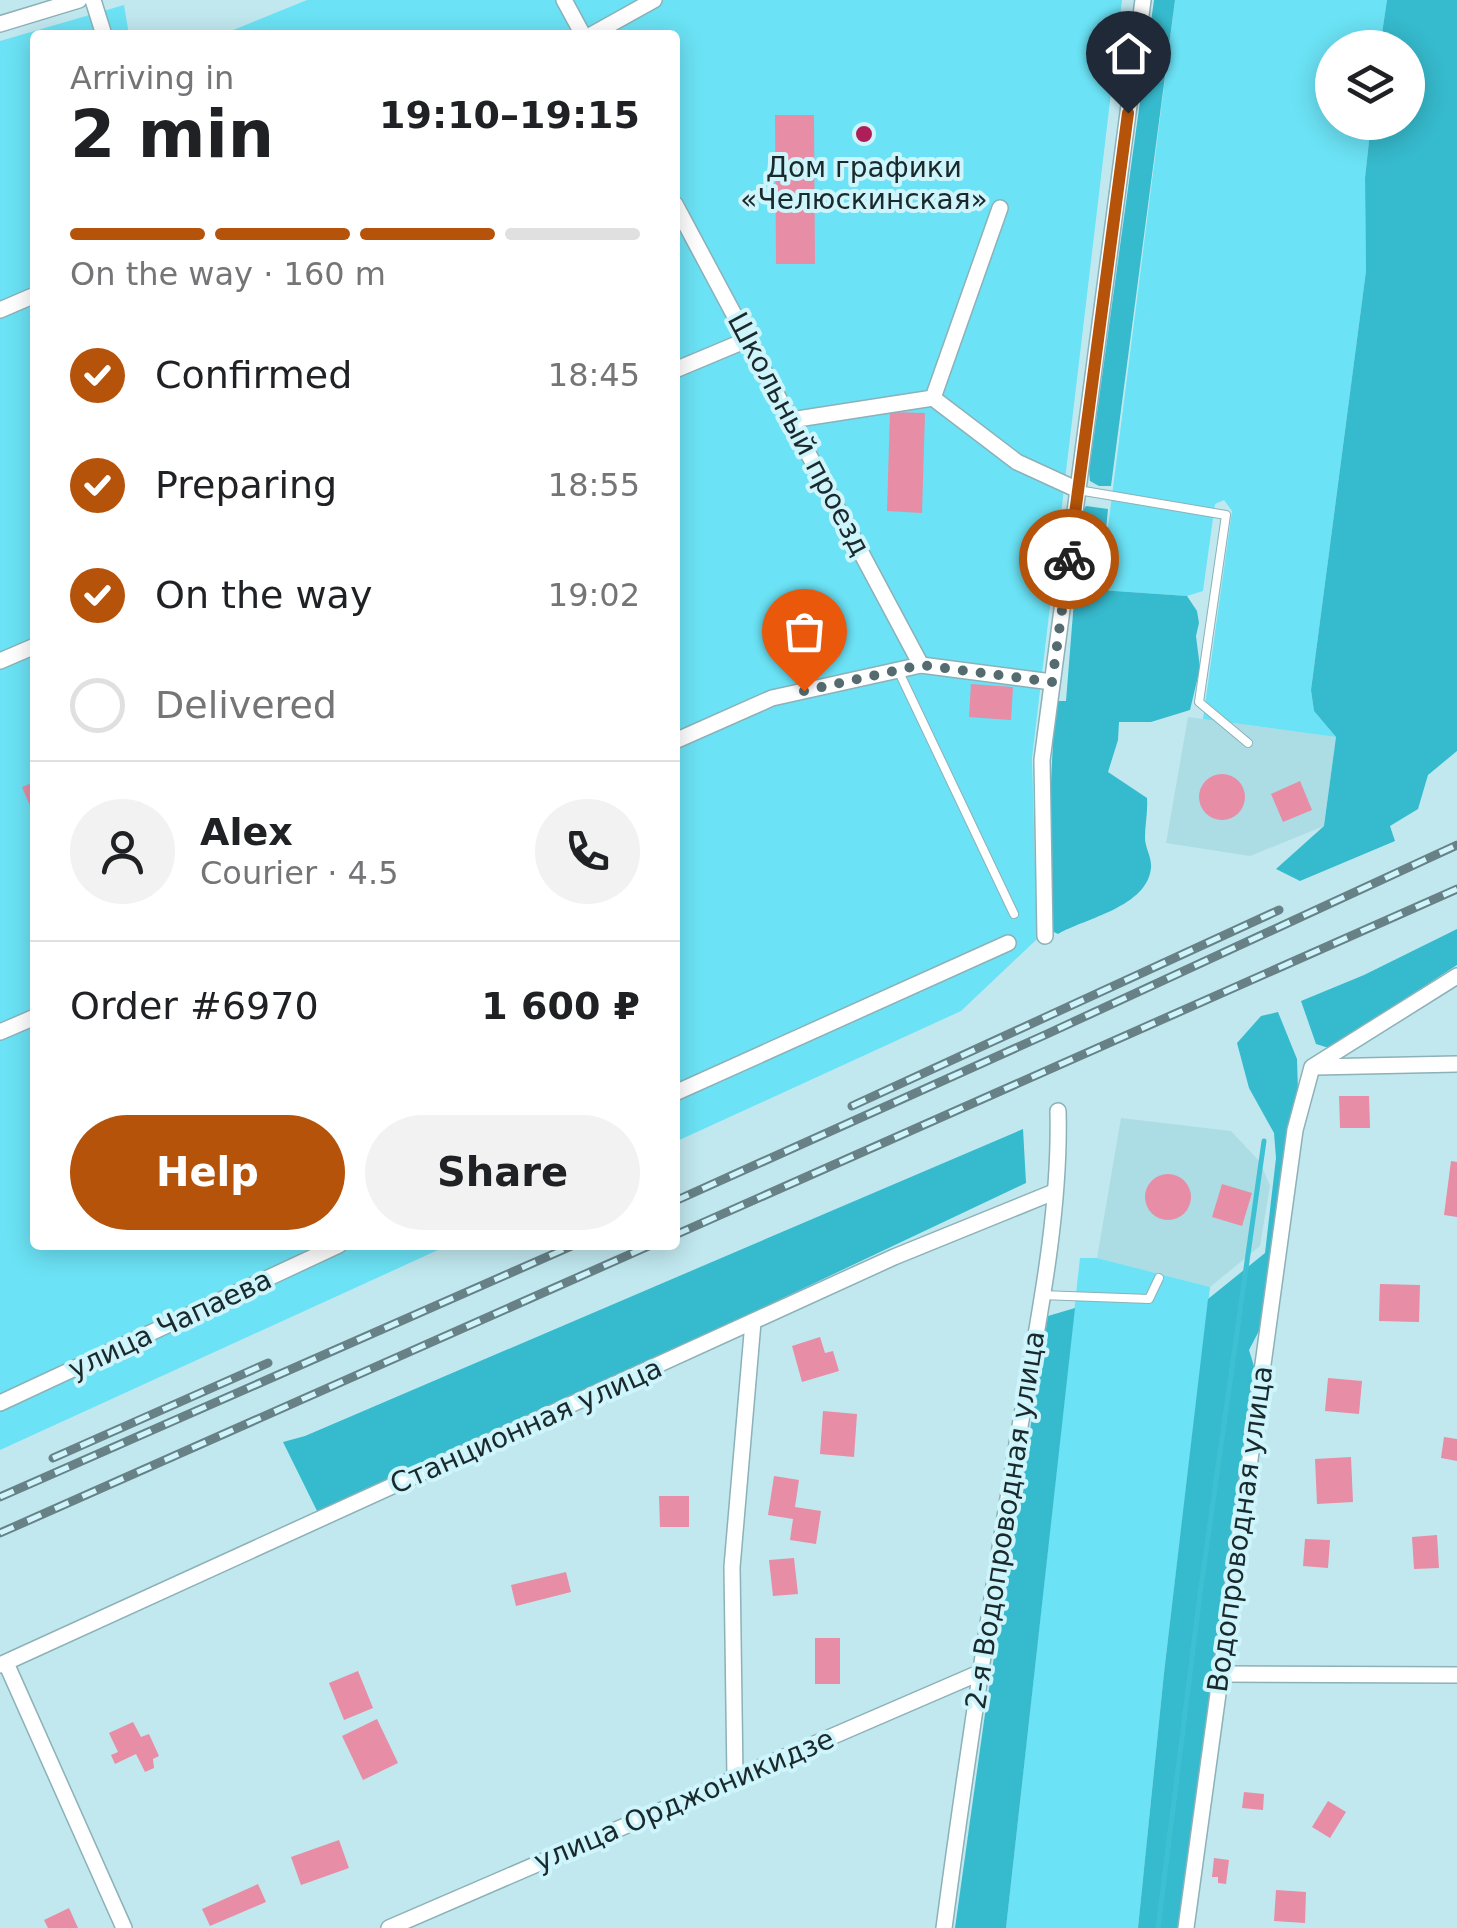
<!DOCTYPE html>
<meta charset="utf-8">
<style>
:root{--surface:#fff;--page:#f2f2f2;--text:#202124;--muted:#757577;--line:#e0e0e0;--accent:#b45309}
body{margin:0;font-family:"DejaVu Sans",sans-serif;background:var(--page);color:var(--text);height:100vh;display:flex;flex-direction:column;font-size:38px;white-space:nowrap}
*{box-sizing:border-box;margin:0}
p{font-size:32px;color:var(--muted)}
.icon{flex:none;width:55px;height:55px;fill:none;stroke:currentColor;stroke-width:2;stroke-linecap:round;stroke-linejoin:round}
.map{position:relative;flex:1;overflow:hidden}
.details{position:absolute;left:30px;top:30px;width:650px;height:1220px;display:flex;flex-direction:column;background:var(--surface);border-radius:10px;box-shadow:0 5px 25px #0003}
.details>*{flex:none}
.controls{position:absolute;left:1315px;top:30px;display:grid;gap:20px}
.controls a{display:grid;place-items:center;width:110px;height:110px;border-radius:50%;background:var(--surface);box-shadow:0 5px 25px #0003;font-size:50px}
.pin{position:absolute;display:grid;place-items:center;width:85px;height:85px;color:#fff;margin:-102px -42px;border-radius:50% 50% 50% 0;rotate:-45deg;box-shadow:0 0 10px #0007}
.pin .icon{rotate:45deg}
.courier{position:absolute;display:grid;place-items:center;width:100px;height:100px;margin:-50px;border:8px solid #b45309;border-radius:50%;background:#fff;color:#222;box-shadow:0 2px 12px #0007}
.summary em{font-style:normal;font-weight:600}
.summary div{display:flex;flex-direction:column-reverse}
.summary{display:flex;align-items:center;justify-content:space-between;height:170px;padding:0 40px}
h1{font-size:65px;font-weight:600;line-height:75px}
.bar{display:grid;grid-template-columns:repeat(4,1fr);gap:15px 10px;align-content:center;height:120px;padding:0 40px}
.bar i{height:12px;border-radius:8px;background:var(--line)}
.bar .active{background:var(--accent)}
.bar p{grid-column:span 4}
.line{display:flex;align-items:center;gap:25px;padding:0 40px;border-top:2px solid var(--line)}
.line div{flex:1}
.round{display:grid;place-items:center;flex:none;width:105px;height:105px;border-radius:52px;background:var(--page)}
ol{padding:0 40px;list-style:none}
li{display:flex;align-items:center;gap:30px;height:110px}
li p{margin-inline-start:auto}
li .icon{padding:10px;border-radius:50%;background:var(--accent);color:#fff;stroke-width:4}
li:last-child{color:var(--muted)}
li i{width:55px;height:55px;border:5px solid var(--line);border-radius:50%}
.action{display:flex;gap:20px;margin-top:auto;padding:20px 40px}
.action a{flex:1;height:115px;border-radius:60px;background:var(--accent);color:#fff;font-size:40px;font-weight:600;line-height:115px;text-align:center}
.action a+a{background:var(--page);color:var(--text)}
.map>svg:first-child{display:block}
.built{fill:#acdde5}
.green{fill:#6be2f5}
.forest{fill:#36bacd}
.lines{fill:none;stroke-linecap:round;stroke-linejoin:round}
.stream{stroke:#3ec0d3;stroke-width:5}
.building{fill:#e78da5}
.lane-casing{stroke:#8cb1b8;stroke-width:10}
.street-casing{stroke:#8cb1b8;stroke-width:18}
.lane{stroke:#fff;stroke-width:8}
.street{stroke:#fff;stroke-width:15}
.rail-casing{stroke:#678186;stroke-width:9}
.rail{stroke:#cef5fc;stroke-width:5;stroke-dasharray:15;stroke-linecap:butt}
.done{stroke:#546c70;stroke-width:10;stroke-dasharray:0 18}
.route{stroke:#b45309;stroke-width:12}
.poi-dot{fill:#ae1f59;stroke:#cef5fc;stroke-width:4}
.labels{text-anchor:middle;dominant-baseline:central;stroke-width:8;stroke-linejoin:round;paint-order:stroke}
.poi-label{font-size:28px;fill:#1a292c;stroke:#cef5fc}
.street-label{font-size:28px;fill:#1a292c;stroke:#cef5fc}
</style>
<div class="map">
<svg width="1457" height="1928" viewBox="0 0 1457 1928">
<rect width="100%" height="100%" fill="#c1e8ef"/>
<g class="built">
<polygon points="1188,717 1336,737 1324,826 1250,856 1166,843"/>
<polygon points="1121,1118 1231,1131 1260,1162 1270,1186 1260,1246 1210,1287 1097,1258"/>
</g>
<g class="green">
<polygon points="307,0 1122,0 1032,758 1037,939 961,1011 675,1142 675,35 221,35"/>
<polygon points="1175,0 1387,0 1380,47 1332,48 1332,122 1371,123 1365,178 1366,271 1311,690 1314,711 1336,737 1203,719 1232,511 1224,500 1215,504 1203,591 1187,596 1100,590"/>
<polygon points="124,5 129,35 35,35 35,1245 449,1245 0,1450 0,41"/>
<polygon points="1080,1258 1097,1258 1210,1287 1164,1673 1138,1928 1006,1928"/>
</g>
<g class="forest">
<polygon points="1154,0 1175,0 1111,486 1099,486 1090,481 1089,471"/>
<polygon points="1387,0 1457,0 1457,751 1428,775 1418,809 1390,826 1395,841 1300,881 1276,869 1324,826 1336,737 1314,711 1311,690 1366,271 1365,178 1371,123 1408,122 1408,48 1380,47"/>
<path d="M 1086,506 L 1108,509 L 1100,590 L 1187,596 L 1197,611 L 1199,623 L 1196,636 L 1200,668 L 1190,710 L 1151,722 L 1119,722 L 1118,740 L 1108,772 L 1147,798 C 1148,812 1145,824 1145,838 C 1145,848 1152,857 1151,868 C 1147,907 1086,918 1058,934 L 1052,931 L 1049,823 L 1055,701 L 1066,701 L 1081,513 Z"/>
<polygon points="1457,929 1457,965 1329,1048 1316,1044 1301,1001 1364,975"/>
<polygon points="1278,1012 1297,1059 1298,1091 1260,1329 1249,1350 1254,1366 1186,1886 1178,1928 1138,1928 1164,1673 1208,1299 1265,1253 1276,1158 1274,1133 1249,1088 1237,1043 1261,1016"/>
<polygon points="1023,1129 1026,1183 320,1517 283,1442 305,1436"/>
<polygon points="1075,1308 1006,1928 955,1928 985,1714 1048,1316"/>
</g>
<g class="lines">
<polyline class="stream" points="1158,1928 1200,1594 1264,1141"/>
</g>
<g class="building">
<polygon points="775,115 814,115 815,264 776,264"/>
<polygon points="890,412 925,413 922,513 887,511"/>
<polygon points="971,684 1013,687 1011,720 969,717"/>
<circle cx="1222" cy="797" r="23"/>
<polygon points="1300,781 1312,810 1283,822 1271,794"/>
<polygon points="35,782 35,818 22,787"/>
<polygon points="1339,1096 1369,1096 1370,1128 1340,1128"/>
<polygon points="1451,1161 1457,1162 1457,1217 1444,1215"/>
<circle cx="1168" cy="1197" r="23"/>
<polygon points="1222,1184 1252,1193 1242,1226 1212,1217"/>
<polygon points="1380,1284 1420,1285 1419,1322 1379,1321"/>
<polygon points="820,1337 825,1353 833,1351 839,1371 802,1382 792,1346"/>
<polygon points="1328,1378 1362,1381 1359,1414 1325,1411"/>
<polygon points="823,1411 857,1414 854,1457 820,1454"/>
<polygon points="1444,1437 1457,1439 1457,1461 1441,1458"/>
<polygon points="1351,1457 1353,1502 1317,1504 1315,1459"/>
<polygon points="774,1476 799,1480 795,1507 821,1511 816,1544 790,1540 793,1519 768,1515"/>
<polygon points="659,1496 689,1496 689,1527 660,1527"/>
<polygon points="1437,1535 1439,1568 1414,1569 1412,1537"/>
<polygon points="1305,1539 1330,1540 1328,1568 1303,1566"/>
<polygon points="794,1558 798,1594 773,1596 769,1560"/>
<polygon points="566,1572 571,1592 516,1606 511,1585"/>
<rect x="815" y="1638" width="25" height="46"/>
<polygon points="358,1671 373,1708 344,1720 329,1683"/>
<polygon points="377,1719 398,1763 363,1780 342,1736"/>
<polygon points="133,1722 141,1737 149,1734 159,1756 153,1759 154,1768 145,1772 136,1754 115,1764 111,1755 118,1752 109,1733"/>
<polygon points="1244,1792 1264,1794 1263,1810 1242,1808"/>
<polygon points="1328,1801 1346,1812 1330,1838 1312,1827"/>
<polygon points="339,1840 349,1868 301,1885 291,1857"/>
<polygon points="1214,1858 1229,1860 1226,1884 1218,1883 1218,1877 1212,1877"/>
<polygon points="258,1884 266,1902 210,1926 202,1909"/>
<polygon points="1276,1890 1306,1892 1305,1923 1274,1921"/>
<polygon points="69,1908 78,1928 48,1928 44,1920"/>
</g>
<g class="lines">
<defs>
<g id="lane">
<polyline points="1078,490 1226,515 1199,702 1248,743"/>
<polyline points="898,670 1014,914"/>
<polyline points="1041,1295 1149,1299 1159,1278"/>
</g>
<g id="street">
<polyline points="93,0 104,35"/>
<polyline points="564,0 583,35"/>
<polyline points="0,24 79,0"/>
<polyline points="591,35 654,0"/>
<polyline points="675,204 921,665"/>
<polyline points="0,310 35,295"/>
<polyline points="675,370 749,339"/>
<polyline points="933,398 1017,462 1078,490"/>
<polyline points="791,420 933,398 1000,208"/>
<polyline points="0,661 35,646"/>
<polyline points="675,741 772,698 921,665 1052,682"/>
<polyline points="1045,936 1042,760 1143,0"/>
<polyline points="0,1032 35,1017"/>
<polyline points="1316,1067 1457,1064"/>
<polyline points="675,1093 1008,943"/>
<polyline points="0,1403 339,1245"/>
<polyline points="6,1663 124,1928"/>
<polyline points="0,1665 894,1257 1054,1192"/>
<polyline points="1221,1674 1457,1675"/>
<polyline points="735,1778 732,1567 753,1322"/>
<polyline points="389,1928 979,1673"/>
<path d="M 944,1928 C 965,1770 989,1613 1015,1456 C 1033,1345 1061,1224 1058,1111"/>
<polyline points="1186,1928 1295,1130 1312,1067 1457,976"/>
</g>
</defs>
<use href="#lane" class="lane-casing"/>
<use href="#street" class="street-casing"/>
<use href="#lane" class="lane"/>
<use href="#street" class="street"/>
<defs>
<g id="rail">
<polyline points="852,1106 1279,910"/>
<polyline points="675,1201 1047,1034 1457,845"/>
<polyline points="675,1235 1457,889"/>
<polyline points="53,1458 268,1363"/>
<polyline points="0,1497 574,1245"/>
<polyline points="0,1533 651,1245"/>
</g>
</defs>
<use href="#rail" class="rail-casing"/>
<use href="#rail" class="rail"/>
</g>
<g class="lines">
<polyline class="done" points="804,691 921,665 1052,682 1069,559"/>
<polyline class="route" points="1069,559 1128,113"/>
</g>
<circle class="poi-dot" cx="864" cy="134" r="10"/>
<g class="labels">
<g class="poi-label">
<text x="864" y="167">Дом графики<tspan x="864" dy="32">«Челюскинская»</tspan></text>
</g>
<g class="street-label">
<text transform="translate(799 434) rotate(62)">Школьный проезд</text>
<text transform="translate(170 1324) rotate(-25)">улица Чапаева</text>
<text transform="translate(526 1426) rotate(-24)">Станционная улица</text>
<text transform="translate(1005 1520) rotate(-81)">2-я Водопроводная улица</text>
<text transform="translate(1240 1529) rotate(-82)">Водопроводная улица</text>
<text transform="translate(684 1800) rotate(-23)">улица Орджоникидзе</text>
</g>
</g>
</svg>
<div class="controls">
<a><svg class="icon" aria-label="layers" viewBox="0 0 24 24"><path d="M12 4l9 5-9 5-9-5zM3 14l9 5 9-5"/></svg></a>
</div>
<div class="pin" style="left:804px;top:691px;background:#ea580c"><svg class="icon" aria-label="bag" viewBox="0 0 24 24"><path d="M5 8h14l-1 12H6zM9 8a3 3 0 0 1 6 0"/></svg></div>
<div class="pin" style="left:1128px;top:113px;background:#1f2937"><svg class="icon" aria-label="home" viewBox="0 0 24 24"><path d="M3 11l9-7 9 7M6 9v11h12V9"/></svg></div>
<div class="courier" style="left:1069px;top:559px"><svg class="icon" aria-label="bike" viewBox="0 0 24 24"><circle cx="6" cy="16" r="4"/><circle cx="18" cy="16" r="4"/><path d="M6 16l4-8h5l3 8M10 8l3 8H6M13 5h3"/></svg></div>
<section class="details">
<div class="summary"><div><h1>2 min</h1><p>Arriving in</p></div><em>19:10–19:15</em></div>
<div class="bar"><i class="active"></i><i class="active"></i><i class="active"></i><i></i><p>On the way · 160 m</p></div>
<ol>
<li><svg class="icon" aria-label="check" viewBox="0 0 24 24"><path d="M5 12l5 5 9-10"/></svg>Confirmed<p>18:45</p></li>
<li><svg class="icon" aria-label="check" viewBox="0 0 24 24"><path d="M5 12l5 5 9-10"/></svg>Preparing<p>18:55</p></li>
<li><svg class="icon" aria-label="check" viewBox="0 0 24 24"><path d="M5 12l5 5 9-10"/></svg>On the way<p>19:02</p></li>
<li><i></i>Delivered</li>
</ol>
<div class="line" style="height:180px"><a class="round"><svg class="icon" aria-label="person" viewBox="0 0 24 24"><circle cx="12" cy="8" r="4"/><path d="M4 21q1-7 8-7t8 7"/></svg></a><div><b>Alex</b><p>Courier · 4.5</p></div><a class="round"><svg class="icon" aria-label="phone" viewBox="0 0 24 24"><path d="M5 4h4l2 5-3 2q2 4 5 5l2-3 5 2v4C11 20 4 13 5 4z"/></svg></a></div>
<div class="line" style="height:130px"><div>Order #6970</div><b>1 600 ₽</b></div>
<div class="action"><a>Help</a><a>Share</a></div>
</section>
</div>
